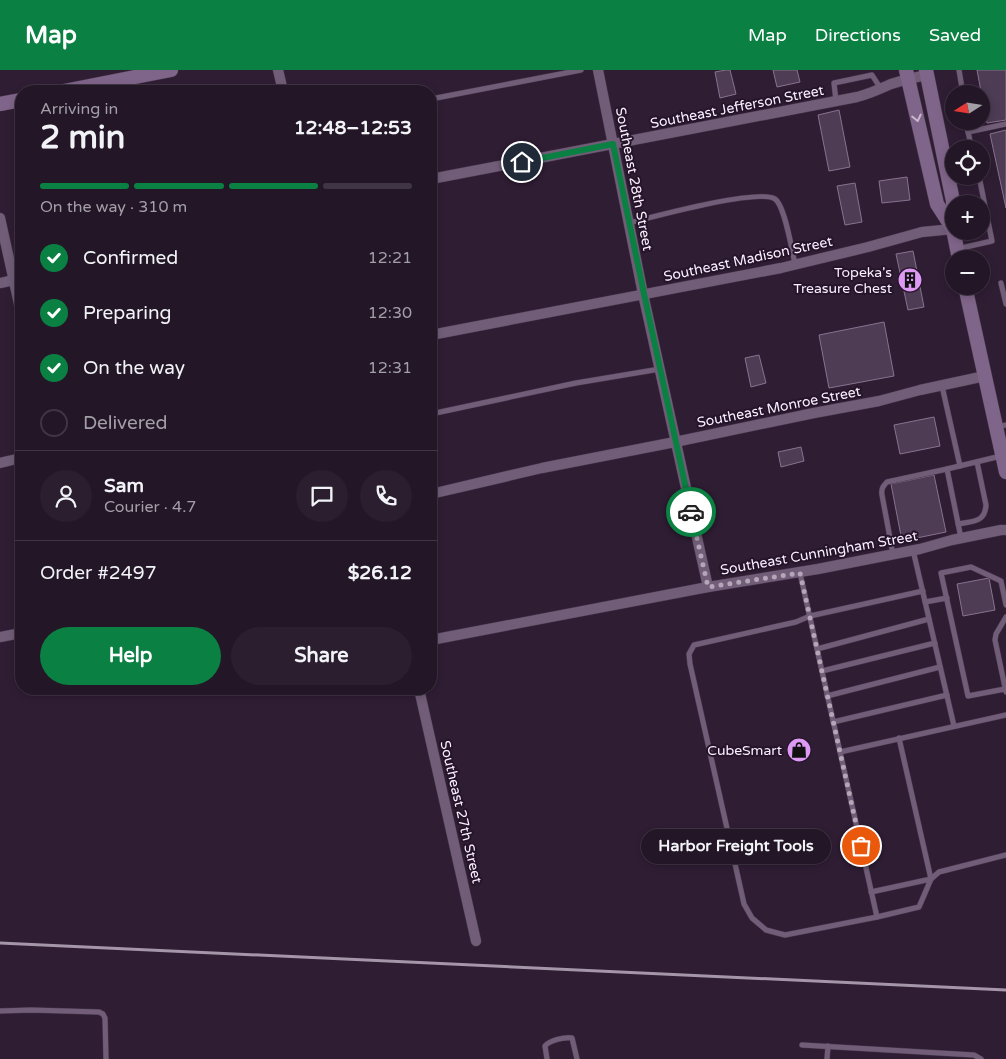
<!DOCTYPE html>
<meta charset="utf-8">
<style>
:root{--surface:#231627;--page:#2b1f2f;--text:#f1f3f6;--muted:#a39fa7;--line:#403544;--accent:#0b8043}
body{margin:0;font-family:"Varela Round",sans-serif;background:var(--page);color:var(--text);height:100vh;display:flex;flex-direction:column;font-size:19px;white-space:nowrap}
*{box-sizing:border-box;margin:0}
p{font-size:16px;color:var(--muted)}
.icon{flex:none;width:28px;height:28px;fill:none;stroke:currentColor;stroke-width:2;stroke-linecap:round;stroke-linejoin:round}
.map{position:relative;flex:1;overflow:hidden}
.drawer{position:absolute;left:15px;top:15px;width:422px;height:610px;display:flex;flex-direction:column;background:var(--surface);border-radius:20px;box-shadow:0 2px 8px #0003,0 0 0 1px var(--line)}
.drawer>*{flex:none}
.needle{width:32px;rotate:258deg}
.controls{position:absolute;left:945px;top:15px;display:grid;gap:10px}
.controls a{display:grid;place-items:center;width:45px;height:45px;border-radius:50%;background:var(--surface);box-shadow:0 2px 8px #0003,0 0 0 1px var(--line);font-size:25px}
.pin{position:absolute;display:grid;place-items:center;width:42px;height:42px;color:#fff;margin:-21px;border:2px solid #fff;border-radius:50%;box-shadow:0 1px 5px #0007}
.courier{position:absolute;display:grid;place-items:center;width:50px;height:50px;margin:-25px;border:4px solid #0b8043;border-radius:50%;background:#fff;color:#222;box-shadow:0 1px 6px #0007}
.bubble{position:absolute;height:35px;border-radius:18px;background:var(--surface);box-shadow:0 2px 8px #0003,0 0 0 1px var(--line);font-size:16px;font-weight:800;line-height:35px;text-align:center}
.summary em{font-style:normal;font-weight:800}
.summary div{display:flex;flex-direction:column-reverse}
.summary{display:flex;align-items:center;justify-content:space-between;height:85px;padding:0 25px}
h1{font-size:32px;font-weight:800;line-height:38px}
.bar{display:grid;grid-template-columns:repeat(4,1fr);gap:8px 5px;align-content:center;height:60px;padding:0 25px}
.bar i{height:6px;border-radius:4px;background:var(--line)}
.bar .active{background:var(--accent)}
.bar p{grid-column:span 4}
.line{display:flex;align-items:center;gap:12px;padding:0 25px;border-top:1px solid var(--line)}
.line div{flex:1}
.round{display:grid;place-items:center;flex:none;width:52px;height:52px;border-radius:26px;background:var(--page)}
ol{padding:0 25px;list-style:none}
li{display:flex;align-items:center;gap:15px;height:55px}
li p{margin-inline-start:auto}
li .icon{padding:5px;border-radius:50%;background:var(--accent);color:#fff;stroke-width:4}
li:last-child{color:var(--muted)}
li i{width:28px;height:28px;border:2px solid var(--line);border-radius:50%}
.primary-button{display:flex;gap:10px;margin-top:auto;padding:10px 25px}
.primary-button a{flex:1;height:58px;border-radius:30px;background:var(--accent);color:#fff;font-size:20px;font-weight:800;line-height:58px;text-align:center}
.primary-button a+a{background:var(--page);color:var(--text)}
header{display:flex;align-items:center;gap:30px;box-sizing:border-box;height:70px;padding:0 25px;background:var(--accent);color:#fff}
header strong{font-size:24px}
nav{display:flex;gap:28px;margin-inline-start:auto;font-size:18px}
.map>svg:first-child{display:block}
.building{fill:#4e3b54;stroke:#88738f}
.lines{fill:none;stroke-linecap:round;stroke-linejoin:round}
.lane-casing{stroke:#493a4d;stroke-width:6}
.street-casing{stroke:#493a4d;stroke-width:11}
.secondary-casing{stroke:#493a4d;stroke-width:15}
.lane{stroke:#715d78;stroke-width:5}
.street{stroke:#715d78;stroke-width:10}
.secondary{stroke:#80658a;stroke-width:14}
.rail{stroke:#a596a9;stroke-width:3}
.oneway{stroke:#cab8d0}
.done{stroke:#b4a6b8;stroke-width:5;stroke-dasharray:0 9}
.route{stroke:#0b8043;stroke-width:6}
.labels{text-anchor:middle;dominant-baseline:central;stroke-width:4;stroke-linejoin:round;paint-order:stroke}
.street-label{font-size:14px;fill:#fbefff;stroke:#25142a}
.poi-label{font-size:14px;fill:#fbefff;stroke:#25142a;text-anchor:end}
</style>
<header>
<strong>Map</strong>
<nav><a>Map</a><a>Directions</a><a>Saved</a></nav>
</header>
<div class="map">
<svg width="1006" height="989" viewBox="0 0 1006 989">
<rect width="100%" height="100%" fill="#2f1d34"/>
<g class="building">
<polygon points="726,0 730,0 736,24 720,28 715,2"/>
<polygon points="773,0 797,0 800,12 777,17"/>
<polygon points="977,0 1006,0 1006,50 987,53"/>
<polygon points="839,40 850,97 829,101 818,45"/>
<polygon points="1006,60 1006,138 990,64"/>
<polygon points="907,107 910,130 882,133 879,111"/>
<polygon points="855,113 862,152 845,155 837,116"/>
<polygon points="913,181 924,237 908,240 896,184"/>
<polygon points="884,252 894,306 829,318 819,265"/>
<polygon points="759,285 766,313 751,317 745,288"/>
<polygon points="934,347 940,376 900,384 894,355"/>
<polygon points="801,377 804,391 781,397 778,382"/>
<polygon points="934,405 946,462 902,471 891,414"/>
<polygon points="989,508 995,540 963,546 957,514"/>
</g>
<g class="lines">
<defs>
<g id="lane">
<polyline points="959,0 963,24"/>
<polyline points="431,29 581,0"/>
<polyline points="836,31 834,13 872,5 881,19"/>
<polyline points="967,51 968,62 1006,54"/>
<polyline points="968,62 972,79"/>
<path d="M 629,153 C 652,147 759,118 775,129 C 785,136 792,181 795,194"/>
<polyline points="957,179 992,171 979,106"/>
<polyline points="1001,213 1006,234"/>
<polyline points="942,316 960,396"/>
<polyline points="431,344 576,313 660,299"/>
<polyline points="997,357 1006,355"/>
<path d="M 958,454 C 972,451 985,453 986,435 L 977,392"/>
<polyline points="961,468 947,399 1001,386"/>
<polyline points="913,480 954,656"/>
<path d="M 893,484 L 882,425 C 881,419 883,416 887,412 L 947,399"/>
<polyline points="800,503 877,847 919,837 931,809 939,802 1006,785"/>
<polyline points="925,532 947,528"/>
<polyline points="1006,547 996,564 995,570 1006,622"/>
<polyline points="817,579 929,549"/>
<polyline points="822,601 935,573"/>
<polyline points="1005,619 968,626 941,503 971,497 1001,511 1006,535"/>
<polyline points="827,626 940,597"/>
<polyline points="833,652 947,625"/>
<polyline points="840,682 1006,645"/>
<polyline points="871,822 931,809 899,668"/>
<polyline points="877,847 785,865 766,860 752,848 744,834 740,816 690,594 689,584 694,575 796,552 810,546 923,521"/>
<polyline points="0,941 31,940 99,942 103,944 105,948 106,989"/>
<polyline points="802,975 974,985 981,989"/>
<path d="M 547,989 L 545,976 C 550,970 564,967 572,968 L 577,989"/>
<polyline points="827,989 828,976"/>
</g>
<g id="street">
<polyline points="278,0 283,21"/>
<polyline points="598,0 643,224 708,517"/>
<path d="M 431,109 L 857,27 C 869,24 880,19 891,14 C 903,10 915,7 927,5"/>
<polyline points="0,148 21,243"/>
<polyline points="0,213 14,210"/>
<polyline points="431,265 781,198 868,177 922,162 953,159"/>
<polyline points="0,393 21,388"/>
<polyline points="431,424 542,398 675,372 814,343 879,331 920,320 985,306"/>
<polyline points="0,567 21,563"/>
<polyline points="431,570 708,517 818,499 920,479 952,470 1001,460 1006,460"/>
<polyline points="419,619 476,871"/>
</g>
<g id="secondary">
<polyline points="906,0 937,134 953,159"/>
<polyline points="926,0 953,131 953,159 959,189"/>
<polyline points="64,21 171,0"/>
<polyline points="0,34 21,30"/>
<polyline points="965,216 1006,402"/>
</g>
</defs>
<use href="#lane" class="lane-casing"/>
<use href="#street" class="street-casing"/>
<use href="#secondary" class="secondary-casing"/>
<use href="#lane" class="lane"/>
<use href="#street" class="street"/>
<use href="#secondary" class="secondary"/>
<polyline class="rail" points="0,873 1006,920"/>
</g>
<defs><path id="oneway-chevron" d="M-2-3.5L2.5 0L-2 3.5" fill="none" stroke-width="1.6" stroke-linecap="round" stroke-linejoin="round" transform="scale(1.25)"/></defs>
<use class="oneway" href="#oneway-chevron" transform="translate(917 48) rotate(77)"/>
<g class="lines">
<polyline class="done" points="691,442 708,517 800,503 861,776"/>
<polyline class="route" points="522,92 613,74 644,224 691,442"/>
</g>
<defs>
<symbol id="building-disc" viewBox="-11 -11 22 22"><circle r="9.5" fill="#dd99f3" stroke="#25142a"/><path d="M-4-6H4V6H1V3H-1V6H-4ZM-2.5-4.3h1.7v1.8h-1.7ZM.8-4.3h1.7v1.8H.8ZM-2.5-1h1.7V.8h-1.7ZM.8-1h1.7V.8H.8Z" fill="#111"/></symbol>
<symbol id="shop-disc" viewBox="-11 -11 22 22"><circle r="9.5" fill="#dd99f3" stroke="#25142a"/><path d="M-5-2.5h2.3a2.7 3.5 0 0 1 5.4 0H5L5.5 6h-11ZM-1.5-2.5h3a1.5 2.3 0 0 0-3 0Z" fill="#111"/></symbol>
</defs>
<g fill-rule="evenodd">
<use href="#building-disc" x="896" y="196" width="28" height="28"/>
<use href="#shop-disc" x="785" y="666" width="28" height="28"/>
</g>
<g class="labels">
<g class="street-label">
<text transform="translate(737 37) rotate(-11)">Southeast Jefferson Street</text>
<text transform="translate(634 109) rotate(79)">Southeast 28th Street</text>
<text transform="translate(748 189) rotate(-12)">Southeast Madison Street</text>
<text transform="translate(779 337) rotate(-11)">Southeast Monroe Street</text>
<text transform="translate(819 483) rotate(-10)">Southeast Cunningham Street</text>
<text transform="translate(461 742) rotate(77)">Southeast 27th Street</text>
</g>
<g class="poi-label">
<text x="892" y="202">Topeka's<tspan x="892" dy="16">Treasure Chest</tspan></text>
<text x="782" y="680">CubeSmart</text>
</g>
</g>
</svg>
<div class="controls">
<a><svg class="needle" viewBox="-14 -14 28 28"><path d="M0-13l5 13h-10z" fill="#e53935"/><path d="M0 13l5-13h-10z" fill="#a39fa7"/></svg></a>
<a><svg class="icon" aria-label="locate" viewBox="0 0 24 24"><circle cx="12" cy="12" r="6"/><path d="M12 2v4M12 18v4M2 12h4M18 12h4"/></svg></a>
<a>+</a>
<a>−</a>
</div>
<div class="pin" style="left:861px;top:776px;background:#ea580c"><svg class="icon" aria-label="bag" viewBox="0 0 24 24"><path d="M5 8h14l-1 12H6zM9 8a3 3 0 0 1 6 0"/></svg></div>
<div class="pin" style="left:522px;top:92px;background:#1f2937"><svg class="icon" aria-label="home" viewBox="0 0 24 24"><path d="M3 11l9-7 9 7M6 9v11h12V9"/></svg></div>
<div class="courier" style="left:691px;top:442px"><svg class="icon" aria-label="car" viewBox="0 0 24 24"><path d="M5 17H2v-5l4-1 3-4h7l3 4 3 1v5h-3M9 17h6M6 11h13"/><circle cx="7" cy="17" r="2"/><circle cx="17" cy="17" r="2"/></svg></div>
<div class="bubble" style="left:641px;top:759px;width:190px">Harbor Freight Tools</div>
<section class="drawer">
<div class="summary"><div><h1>2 min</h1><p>Arriving in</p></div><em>12:48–12:53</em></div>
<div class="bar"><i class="active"></i><i class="active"></i><i class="active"></i><i></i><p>On the way · 310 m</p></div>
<ol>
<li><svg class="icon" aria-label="check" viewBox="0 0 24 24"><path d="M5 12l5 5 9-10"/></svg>Confirmed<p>12:21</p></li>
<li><svg class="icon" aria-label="check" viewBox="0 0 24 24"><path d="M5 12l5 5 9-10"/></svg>Preparing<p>12:30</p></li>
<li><svg class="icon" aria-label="check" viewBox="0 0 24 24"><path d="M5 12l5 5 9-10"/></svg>On the way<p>12:31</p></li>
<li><i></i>Delivered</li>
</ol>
<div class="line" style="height:90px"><a class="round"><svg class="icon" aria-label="person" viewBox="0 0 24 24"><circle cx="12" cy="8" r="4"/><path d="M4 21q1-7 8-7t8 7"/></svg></a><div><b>Sam</b><p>Courier · 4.7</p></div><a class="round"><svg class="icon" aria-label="chat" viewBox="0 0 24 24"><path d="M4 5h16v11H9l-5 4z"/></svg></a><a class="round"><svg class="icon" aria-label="phone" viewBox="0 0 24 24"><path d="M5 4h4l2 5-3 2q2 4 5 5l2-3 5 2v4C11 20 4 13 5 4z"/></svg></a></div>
<div class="line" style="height:65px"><div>Order #2497</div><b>$26.12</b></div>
<div class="primary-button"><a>Help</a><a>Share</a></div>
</section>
</div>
